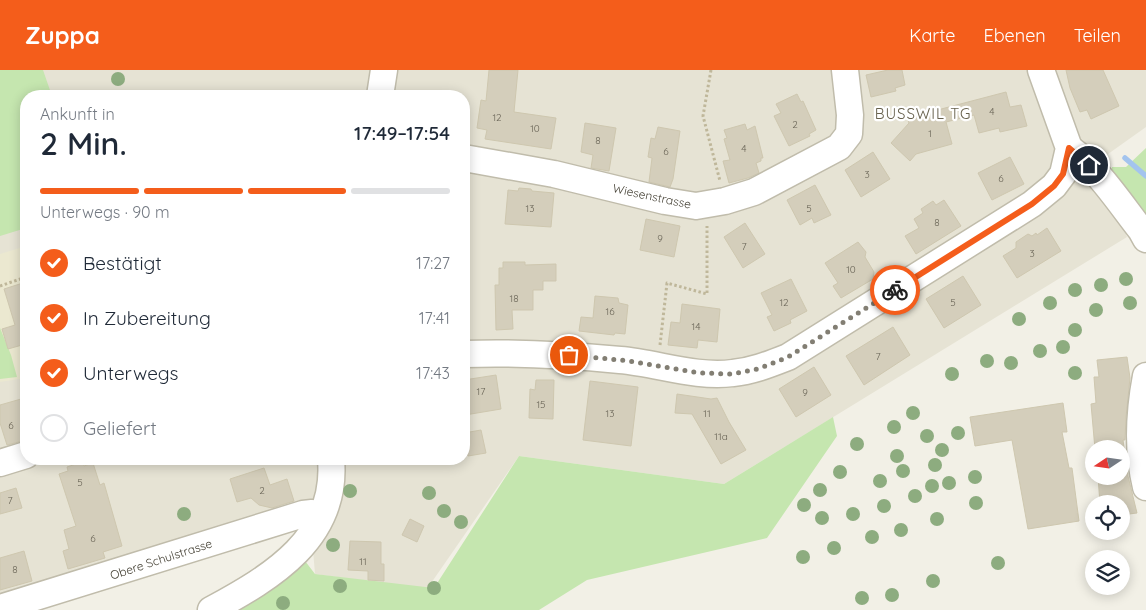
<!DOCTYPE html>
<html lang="de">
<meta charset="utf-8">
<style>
:root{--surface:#fff;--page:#f2f2f3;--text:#1f2937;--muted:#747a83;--line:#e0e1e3;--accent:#f45d1b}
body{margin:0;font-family:Quicksand,sans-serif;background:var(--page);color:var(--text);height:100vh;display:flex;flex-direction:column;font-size:19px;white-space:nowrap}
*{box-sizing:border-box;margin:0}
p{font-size:16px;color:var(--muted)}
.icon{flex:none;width:28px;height:28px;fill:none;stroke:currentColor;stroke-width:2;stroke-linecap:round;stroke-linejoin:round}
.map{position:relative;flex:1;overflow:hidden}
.sheet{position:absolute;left:20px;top:20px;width:450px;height:375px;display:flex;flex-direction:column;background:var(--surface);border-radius:20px;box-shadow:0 2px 12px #0003}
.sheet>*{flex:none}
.needle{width:32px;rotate:257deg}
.tools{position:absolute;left:1085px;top:370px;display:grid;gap:10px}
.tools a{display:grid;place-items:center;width:45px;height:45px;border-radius:50%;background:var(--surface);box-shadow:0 2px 12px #0003;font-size:25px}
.pin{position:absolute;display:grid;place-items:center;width:42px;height:42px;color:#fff;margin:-21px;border:2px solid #fff;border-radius:50%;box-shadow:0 1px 5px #0007}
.courier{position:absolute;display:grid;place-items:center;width:50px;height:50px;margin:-25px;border:4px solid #f45d1b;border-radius:50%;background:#fff;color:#222;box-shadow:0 1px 6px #0007}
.summary em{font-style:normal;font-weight:600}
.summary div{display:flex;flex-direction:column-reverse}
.summary{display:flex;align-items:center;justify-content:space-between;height:85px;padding:0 20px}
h1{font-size:32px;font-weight:600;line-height:38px}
.bar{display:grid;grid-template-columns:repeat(4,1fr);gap:8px 5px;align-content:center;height:60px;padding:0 20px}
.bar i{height:6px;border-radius:4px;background:var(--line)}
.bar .selected{background:var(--accent)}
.bar p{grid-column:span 4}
ol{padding:0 20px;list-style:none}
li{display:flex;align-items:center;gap:15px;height:55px}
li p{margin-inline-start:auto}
li .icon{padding:5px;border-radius:50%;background:var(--accent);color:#fff;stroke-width:4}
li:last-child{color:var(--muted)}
li i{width:28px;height:28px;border:2px solid var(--line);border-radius:50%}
header{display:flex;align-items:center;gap:30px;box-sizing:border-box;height:70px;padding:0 25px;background:var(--accent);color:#fff}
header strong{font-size:24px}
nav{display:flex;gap:28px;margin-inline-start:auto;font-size:18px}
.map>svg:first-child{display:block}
.residential{fill:#e6e3d4;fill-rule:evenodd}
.education{fill:#ebe8d0}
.green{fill:#c5e6af}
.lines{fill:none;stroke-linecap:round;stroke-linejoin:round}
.stream{stroke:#a3c4ee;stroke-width:5.5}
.building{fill:#d4cebb;stroke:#cec7af}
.minor-casing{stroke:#c0bcab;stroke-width:29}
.path{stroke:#bfb79a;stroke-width:3;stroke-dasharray:2.5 2.5;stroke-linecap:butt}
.minor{stroke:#fff;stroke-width:26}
.tree{fill:#8dac7f}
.done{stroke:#827e73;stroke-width:5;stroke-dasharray:0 9}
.route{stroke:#f45d1b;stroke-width:6}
.labels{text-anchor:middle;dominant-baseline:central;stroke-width:4.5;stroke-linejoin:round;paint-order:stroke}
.number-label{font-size:10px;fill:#696456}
.street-label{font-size:12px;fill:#454135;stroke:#fff}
.quarter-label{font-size:15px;letter-spacing:1px;fill:#67614d;stroke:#fff}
</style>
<header>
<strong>Zuppa</strong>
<nav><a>Karte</a><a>Ebenen</a><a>Teilen</a></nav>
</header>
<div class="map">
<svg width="1146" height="540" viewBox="0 0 1146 540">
<rect width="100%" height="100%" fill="#f2f0e6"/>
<path class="residential" d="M 0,0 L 1146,0 L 1146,57 L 1101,89 L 1127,167 L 724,414 L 519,386 L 427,519 L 315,504 L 309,432 L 0,528 ZM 26,26 L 464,26 L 464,389 L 26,389 Z"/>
<polygon class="education" points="26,176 26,308 0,312 0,184"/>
<g class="green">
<polygon points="0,0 43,0 52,26 26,26 26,158 0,166"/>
<polygon points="1146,78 1146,146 1110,115 1112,97 1126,97"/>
<polygon points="0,258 11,285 17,307 0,309"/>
<polygon points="833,347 837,366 767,468 587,510 539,540 235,540 302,487 315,504 434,518 519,386 724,414"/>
</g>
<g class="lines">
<polyline class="stream" points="1125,88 1146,106"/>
</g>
<g class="building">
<polygon points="489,0 518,0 514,42 556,48 551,79 485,69 487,60 477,58 481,30 486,31"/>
<polygon points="888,0 902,0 905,15 895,18 896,21 871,27 866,5"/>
<polygon points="1066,0 1103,0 1119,36 1091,49 1087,40 1080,42 1070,18"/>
<polygon points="1006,22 1010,37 1021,35 1027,56 1000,62 999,58 979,63 974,45 946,52 952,74 916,84 910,91 891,73 909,53 907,48"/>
<polygon points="797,24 801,32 803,31 816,60 809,64 810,66 789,76 774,46 781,43 776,34"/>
<polygon points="585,53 616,58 609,101 591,98 593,85 581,82"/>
<polygon points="745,54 747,60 755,56 763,88 761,88 761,91 756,93 759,103 748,108 729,113 723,91 730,90 724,69 727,68 724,60"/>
<polygon points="658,57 680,61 673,109 670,117 649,112 652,88 648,87 651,68 655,69"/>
<polygon points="873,82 890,109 861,127 845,100"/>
<polygon points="1010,87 1024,114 992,130 978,103"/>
<polygon points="815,115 831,145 814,153 812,148 800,155 787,130"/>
<polygon points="519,118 531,119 532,121 554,123 551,157 505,154 508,120 518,121"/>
<polygon points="944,130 961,156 916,184 905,166 919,158 914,149 923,143 921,139 933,131 936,135"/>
<polygon points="646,149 680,156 674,187 640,180"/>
<polygon points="745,153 765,184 743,198 724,167"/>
<polygon points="1047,158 1061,181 1017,208 1003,186 1016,178 1016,172 1028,164 1032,166 1036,163 1037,165"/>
<polygon points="858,172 866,182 865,187 874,202 873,209 841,228 833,216 838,213 825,193"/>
<polygon points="503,192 525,192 525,195 556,194 556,211 543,211 543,220 533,220 533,240 512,240 513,259 496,260 495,215 499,215 499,198 503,198"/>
<polygon points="963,206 981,235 944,258 926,229"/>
<polygon points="791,209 807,241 790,250 791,253 774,261 767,247 772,245 761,223"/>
<polygon points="26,212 26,278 23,279 22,275 8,279 2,259 15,255 4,219"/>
<polygon points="595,226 618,228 619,233 628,235 625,264 615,263 614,265 579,261 581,247 593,248"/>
<polygon points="682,234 720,239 717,272 698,270 697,278 668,275 671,252 680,253"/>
<polygon points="893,257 910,285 864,315 846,286"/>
<polygon points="1127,287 1130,308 1126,347 1125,370 1123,370 1128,406 1137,443 1121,445 1121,434 1100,434 1098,406 1121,406 1121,379 1095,379 1091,334 1096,333 1094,307 1099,307 1097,290"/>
<polygon points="814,297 831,325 796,347 779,319"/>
<polygon points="496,305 501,339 465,345 464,310"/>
<polygon points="536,310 554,310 553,349 529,348 530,319 535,320"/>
<polygon points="590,311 638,317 631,376 583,370"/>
<polygon points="677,324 711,329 717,328 729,352 746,380 721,394 692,344 675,343"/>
<polygon points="21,329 26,346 26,370 7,375 0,353 0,335"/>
<polygon points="1063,333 1067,362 1062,362 1069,398 1072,398 1079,451 1028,459 1012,370 975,376 970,347"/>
<polygon points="481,360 486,383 468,386 464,363"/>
<polygon points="82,392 84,396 93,393 100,415 104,413 122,476 103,482 105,488 68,499 63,481 69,479 64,460 76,456 59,404 68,401 67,397"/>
<polygon points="264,398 270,415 287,409 294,431 272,438 259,435 251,428 237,432 230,409"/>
<polygon points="16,418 22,438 0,444 0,423"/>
<polygon points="410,449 424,456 417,472 402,465"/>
<polygon points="350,471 381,472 381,494 384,494 384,511 368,510 368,501 348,500"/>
<polygon points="24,481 32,511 0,520 0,488"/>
</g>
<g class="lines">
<defs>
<g id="minor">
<polyline points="380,26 384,0"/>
<path d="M 1069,78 C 1098,99 1119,132 1141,160 L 1146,169"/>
<polyline points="464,88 554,104 665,131 696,136 725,131 754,122 839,77 849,64 850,45 845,0"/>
<path d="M 464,284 C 516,282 568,285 620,290 C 657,293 696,308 733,303 C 753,301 770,294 788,287 L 1032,134 L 1054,116 L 1063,104 L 1069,78 L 1041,0"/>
<path d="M 1146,306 C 1139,343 1137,381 1146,417"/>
<polyline points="0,393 26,385"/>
<polyline points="0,538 303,444 312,443 321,445"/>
<path d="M 211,540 C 272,507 338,468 331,389"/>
</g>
</defs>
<use href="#minor" class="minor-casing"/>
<g class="path">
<polyline points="711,0 703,46 720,111"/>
<polyline points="0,216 26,207"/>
<polyline points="660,275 667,213 707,224 707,156"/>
</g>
<use href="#minor" class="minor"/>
</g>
<g class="tree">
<circle cx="118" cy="9" r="7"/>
<circle cx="1126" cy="209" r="7"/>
<circle cx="1101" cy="215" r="7"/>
<circle cx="1075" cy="220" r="7"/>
<circle cx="1050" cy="233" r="7"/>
<circle cx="1130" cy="233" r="7"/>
<circle cx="1096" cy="240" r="7"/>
<circle cx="1019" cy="249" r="7"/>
<circle cx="1075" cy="260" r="7"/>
<circle cx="1063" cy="277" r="7"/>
<circle cx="1040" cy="281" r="7"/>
<circle cx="987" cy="291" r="7"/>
<circle cx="1011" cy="293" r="7"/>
<circle cx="1075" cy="303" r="7"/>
<circle cx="952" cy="304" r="7"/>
<circle cx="913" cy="343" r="7"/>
<circle cx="894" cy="357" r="7"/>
<circle cx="958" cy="363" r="7"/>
<circle cx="927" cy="366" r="7"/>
<circle cx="857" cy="374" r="7"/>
<circle cx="942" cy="380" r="7"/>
<circle cx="897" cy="386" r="7"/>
<circle cx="935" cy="395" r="7"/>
<circle cx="903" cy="401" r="7"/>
<circle cx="840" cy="402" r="7"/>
<circle cx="975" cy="407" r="7"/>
<circle cx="880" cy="411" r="7"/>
<circle cx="949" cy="413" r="7"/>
<circle cx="932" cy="416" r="7"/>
<circle cx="820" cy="420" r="7"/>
<circle cx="350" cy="421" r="7"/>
<circle cx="429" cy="423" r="7"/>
<circle cx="915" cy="426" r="7"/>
<circle cx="976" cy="433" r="7"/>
<circle cx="804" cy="435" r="7"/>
<circle cx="884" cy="436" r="7"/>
<circle cx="444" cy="441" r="7"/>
<circle cx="184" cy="444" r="7"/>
<circle cx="853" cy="444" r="7"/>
<circle cx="822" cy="448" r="7"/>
<circle cx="937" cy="449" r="7"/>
<circle cx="461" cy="452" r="7"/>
<circle cx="901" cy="460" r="7"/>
<circle cx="872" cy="467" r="7"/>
<circle cx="333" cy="475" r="7"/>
<circle cx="834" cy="478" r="7"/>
<circle cx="803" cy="487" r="7"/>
<circle cx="998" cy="493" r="7"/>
<circle cx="933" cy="511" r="7"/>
<circle cx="340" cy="516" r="7"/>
<circle cx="434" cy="518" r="7"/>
<circle cx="892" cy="525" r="7"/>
<circle cx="862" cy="528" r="7"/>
<circle cx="283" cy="533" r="7"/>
</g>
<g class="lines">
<polyline class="done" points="569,285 629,291 700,303 732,304 758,299 788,287 895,220"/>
<polyline class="route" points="895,220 1032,134 1054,116 1063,104 1069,78 1089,95"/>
</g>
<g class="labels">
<g class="number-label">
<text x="992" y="41">4</text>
<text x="497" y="47">12</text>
<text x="795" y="54">2</text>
<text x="535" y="58">10</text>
<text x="930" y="63">1</text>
<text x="598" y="70">8</text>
<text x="744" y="78">4</text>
<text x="666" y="81">6</text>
<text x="867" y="104">3</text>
<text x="1001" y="108">6</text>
<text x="530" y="138">13</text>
<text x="809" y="138">5</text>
<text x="937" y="152">8</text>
<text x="660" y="168">9</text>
<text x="744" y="176">7</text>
<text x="1032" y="183">3</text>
<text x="851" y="199">10</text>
<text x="514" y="228">18</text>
<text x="784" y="232">12</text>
<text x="953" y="232">5</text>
<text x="610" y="241">16</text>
<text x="696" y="256">14</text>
<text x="878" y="286">7</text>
<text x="481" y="321">17</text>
<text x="805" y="322">9</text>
<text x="541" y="334">15</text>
<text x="610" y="343">13</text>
<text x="707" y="343">11</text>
<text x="11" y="355">6</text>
<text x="721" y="366">11a</text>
<text x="80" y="412">5</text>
<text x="262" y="420">2</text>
<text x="10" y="430">7</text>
<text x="93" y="468">6</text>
<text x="363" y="491">11</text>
<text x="15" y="499">8</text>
</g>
<g class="street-label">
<text transform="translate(652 126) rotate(12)">Wiesenstrasse</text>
<text transform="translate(161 489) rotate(-18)">Obere Schulstrasse</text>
</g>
<g class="quarter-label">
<text x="923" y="43">BUSSWIL TG</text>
</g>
</g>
</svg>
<div class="tools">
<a><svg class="needle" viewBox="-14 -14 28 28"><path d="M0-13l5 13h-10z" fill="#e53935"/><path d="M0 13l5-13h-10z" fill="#747a83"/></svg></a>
<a><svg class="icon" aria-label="locate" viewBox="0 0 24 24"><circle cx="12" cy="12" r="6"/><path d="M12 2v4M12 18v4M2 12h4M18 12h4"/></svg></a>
<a><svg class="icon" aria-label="layers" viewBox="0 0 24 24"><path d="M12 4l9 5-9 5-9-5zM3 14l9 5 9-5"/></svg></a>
</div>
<div class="pin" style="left:569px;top:285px;background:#ea580c"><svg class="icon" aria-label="bag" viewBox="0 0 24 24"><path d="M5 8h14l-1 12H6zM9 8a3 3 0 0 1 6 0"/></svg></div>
<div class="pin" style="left:1089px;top:95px;background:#1f2937"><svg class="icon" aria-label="home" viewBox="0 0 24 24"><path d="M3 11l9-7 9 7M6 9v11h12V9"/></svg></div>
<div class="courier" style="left:895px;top:220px"><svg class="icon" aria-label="bike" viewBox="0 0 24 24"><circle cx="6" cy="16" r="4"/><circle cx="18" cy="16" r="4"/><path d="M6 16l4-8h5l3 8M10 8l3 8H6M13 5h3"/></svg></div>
<section class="sheet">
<div class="summary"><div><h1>2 Min.</h1><p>Ankunft in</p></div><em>17:49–17:54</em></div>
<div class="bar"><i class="selected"></i><i class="selected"></i><i class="selected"></i><i></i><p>Unterwegs · 90 m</p></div>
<ol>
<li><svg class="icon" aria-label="check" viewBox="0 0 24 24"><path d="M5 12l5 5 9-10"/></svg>Bestätigt<p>17:27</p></li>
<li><svg class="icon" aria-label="check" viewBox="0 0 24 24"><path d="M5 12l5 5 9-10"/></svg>In Zubereitung<p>17:41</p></li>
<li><svg class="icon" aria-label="check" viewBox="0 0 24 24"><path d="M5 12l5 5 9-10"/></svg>Unterwegs<p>17:43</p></li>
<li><i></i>Geliefert</li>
</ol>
</section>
</div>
